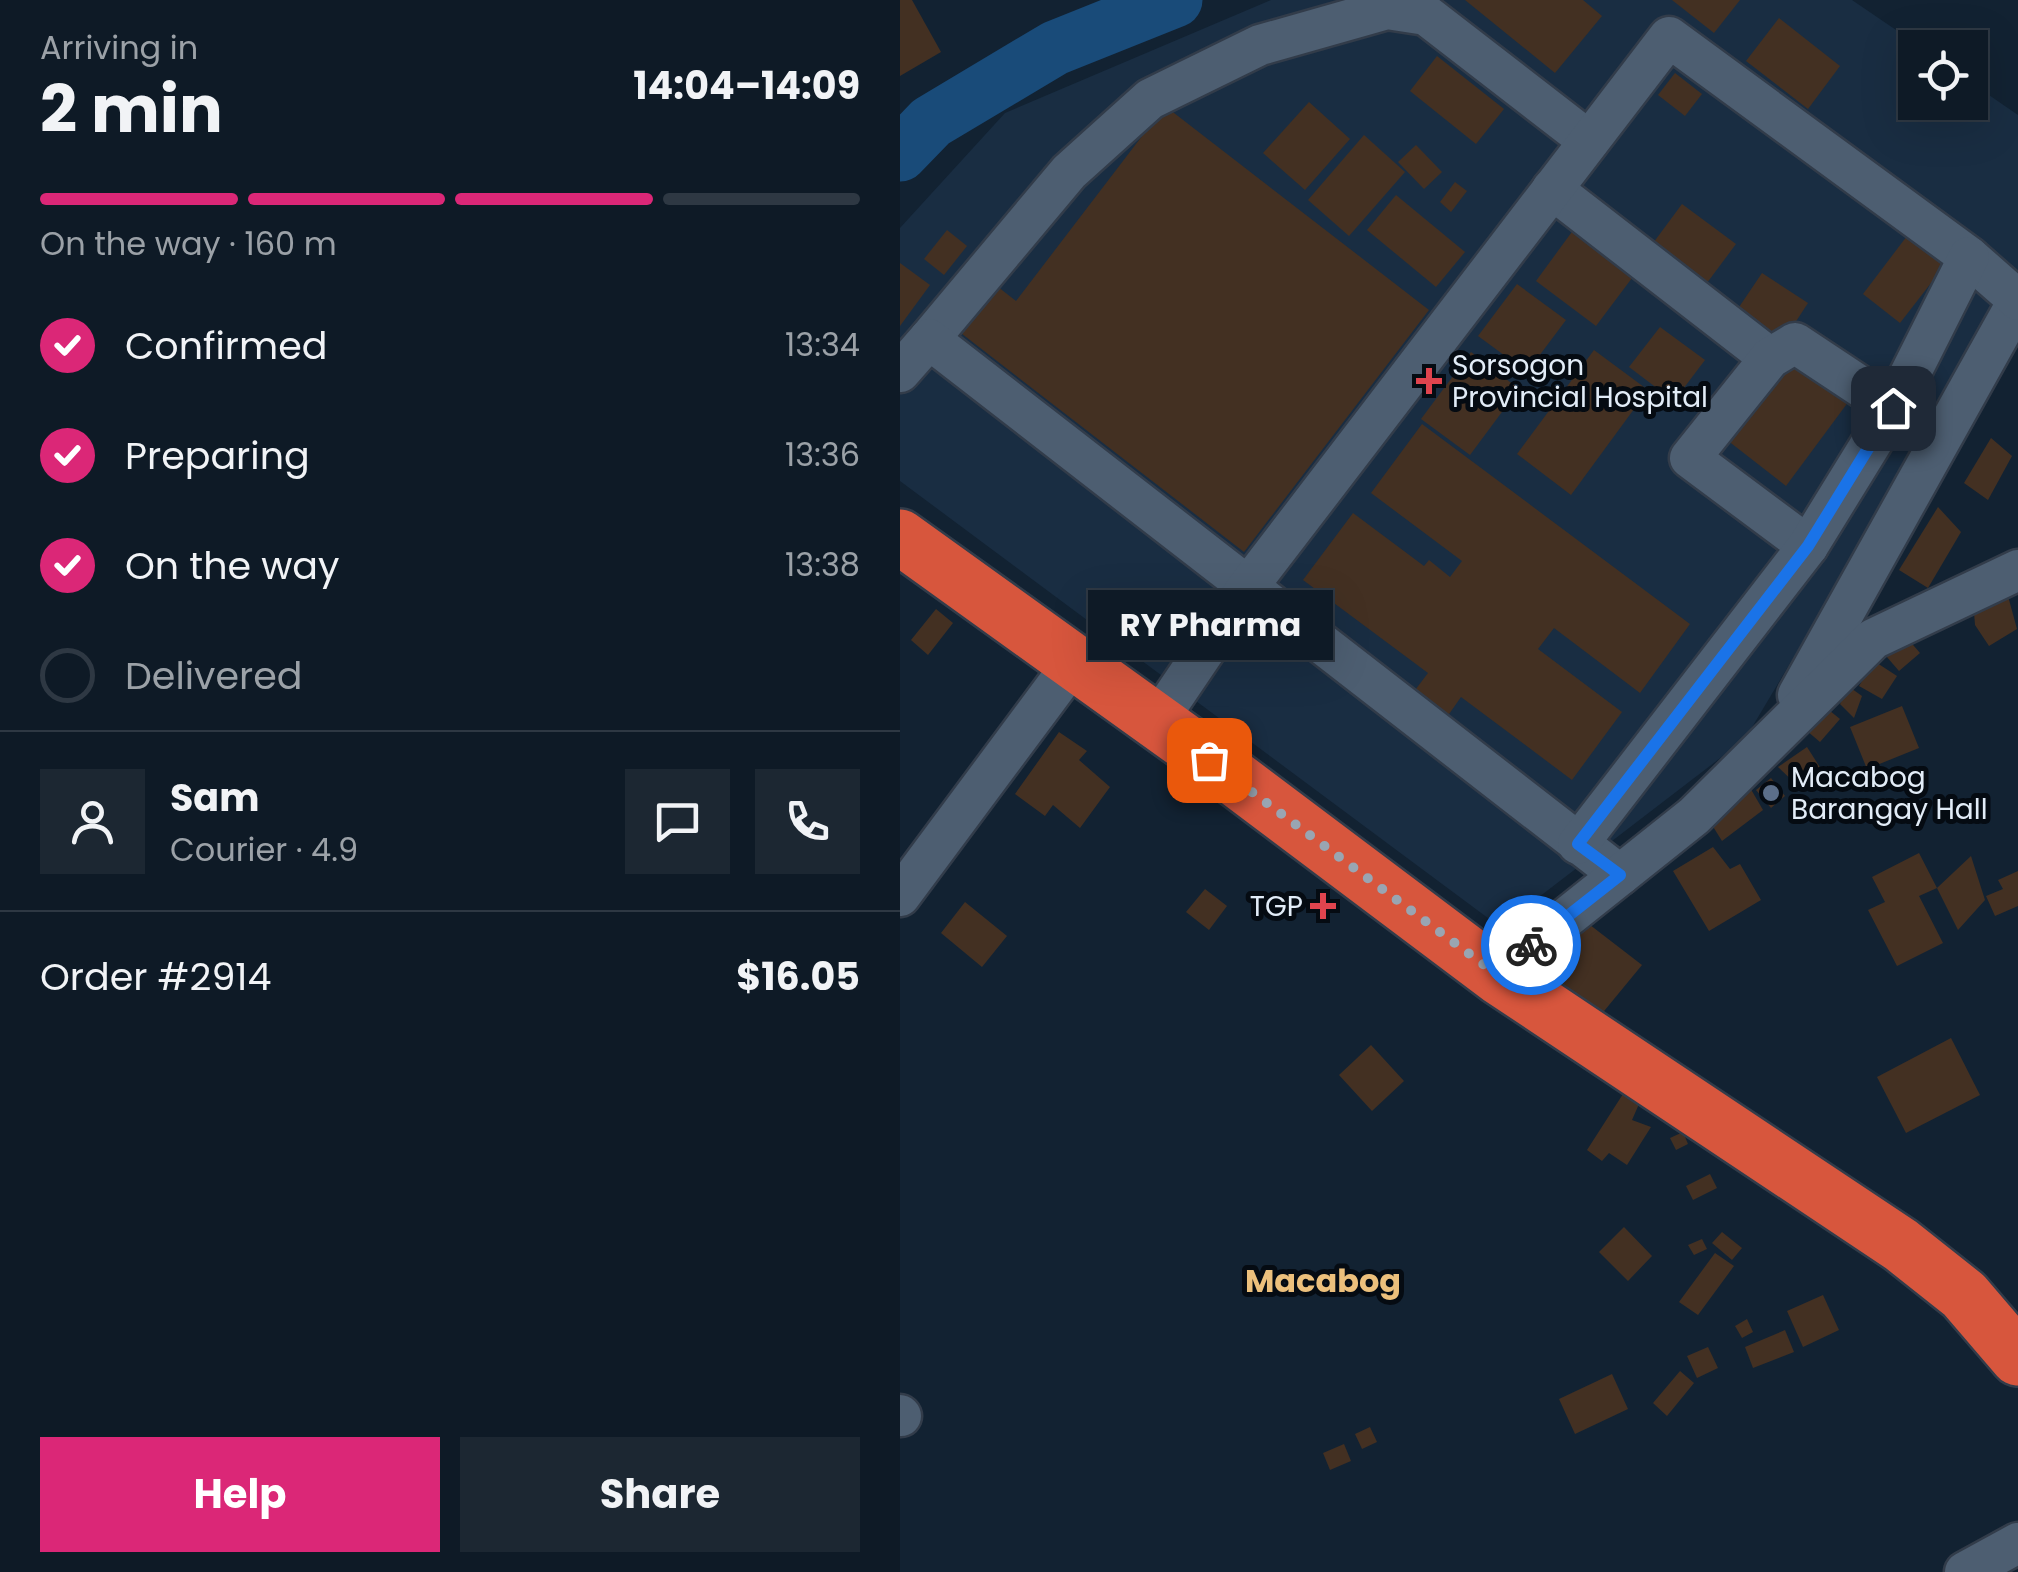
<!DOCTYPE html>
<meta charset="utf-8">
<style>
:root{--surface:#0e1a26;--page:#1c2732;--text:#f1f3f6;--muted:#9ba1a7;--line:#2e3843;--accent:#db2777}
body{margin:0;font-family:Poppins,sans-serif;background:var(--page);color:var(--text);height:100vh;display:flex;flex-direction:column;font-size:38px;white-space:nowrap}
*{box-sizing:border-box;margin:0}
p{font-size:32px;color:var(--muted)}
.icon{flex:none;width:55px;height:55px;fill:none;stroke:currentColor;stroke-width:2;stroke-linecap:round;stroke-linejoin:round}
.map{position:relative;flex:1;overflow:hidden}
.side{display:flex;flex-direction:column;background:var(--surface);width:900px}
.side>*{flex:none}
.controls{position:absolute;left:998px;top:30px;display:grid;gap:20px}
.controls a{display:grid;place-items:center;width:90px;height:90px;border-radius:0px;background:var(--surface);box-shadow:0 10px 40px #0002,0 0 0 2px var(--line);font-size:50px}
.pin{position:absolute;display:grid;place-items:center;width:85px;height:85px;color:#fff;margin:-42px;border-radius:20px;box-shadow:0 5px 15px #0006}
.courier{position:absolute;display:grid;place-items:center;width:100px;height:100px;margin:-50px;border:8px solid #1a73e8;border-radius:50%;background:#fff;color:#222;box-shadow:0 2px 12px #0007}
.bubble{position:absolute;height:70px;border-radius:0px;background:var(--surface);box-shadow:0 10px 40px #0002,0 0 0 2px var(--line);font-size:32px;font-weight:700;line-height:70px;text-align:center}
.head em{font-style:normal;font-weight:700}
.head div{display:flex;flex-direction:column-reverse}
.head{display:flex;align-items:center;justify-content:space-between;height:170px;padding:0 40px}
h1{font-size:65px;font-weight:700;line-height:75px}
.bar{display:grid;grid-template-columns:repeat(4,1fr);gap:15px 10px;align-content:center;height:120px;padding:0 40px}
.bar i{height:12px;border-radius:8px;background:var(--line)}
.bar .current{background:var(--accent)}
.bar p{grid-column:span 4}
.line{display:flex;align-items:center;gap:25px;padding:0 40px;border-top:2px solid var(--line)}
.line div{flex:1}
.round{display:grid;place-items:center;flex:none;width:105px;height:105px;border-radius:0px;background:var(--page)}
ol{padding:0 40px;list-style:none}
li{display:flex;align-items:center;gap:30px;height:110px}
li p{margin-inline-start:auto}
li .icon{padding:10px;border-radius:50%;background:var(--accent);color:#fff;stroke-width:4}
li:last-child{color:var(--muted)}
li i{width:55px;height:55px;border:5px solid var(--line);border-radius:50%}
.cta{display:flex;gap:20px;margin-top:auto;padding:20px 40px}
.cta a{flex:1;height:115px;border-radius:0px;background:var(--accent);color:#fff;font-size:40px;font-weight:700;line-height:115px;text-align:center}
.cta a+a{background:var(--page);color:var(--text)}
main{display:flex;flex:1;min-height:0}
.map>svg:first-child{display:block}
.built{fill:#192d42}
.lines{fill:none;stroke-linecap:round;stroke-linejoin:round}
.river{stroke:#194b79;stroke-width:55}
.building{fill:#433022}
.minor-casing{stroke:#323c4a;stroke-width:45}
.highway-casing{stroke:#323c4a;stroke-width:60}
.minor{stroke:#4d5e71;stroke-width:40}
.highway{stroke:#d7563d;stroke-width:55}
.done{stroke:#99a5b2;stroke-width:10;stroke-dasharray:0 18}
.route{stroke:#1a73e8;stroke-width:12}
.health-dot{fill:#e0444e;stroke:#050b12;stroke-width:4}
.service-dot{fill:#5c6f8a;stroke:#050b12;stroke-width:4}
.labels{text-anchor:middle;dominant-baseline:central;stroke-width:10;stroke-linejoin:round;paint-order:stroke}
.poi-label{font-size:28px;fill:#e2ecf7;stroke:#050b12;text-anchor:start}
.quarter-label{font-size:32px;font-weight:bold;fill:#ecc07c;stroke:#050b12}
</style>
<main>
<section class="side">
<div class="head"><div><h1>2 min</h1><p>Arriving in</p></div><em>14:04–14:09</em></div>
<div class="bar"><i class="current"></i><i class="current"></i><i class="current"></i><i></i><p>On the way · 160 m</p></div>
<ol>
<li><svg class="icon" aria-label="check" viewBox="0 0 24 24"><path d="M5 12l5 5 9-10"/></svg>Confirmed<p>13:34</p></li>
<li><svg class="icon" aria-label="check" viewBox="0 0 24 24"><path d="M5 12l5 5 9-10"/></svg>Preparing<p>13:36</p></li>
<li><svg class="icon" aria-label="check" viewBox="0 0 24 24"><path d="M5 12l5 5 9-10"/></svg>On the way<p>13:38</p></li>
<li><i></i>Delivered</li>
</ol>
<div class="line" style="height:180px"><a class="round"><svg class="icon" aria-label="person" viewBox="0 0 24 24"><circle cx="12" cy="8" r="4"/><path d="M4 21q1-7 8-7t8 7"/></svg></a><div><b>Sam</b><p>Courier · 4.9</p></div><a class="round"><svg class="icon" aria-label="chat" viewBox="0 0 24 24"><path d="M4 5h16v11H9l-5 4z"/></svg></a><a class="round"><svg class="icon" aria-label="phone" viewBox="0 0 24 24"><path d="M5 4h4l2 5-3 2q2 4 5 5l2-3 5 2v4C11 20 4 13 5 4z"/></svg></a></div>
<div class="line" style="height:130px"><div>Order #2914</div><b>$16.05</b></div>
<div class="cta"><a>Help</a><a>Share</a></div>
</section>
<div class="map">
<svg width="1118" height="1572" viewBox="0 0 1118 1572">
<rect width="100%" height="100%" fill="#122232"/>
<polygon class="built" points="371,0 952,0 1021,47 1015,48 1015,102 1070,102 1070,82 1118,115 1118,280 845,739 600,927 0,481 0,228 105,113"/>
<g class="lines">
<polyline class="river" points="0,154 31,122 155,48 275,0"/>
</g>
<g class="building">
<polygon points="0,0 12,0 41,52 0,76"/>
<polygon points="565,0 683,0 702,16 655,73"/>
<polygon points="772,0 840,0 814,33"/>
<polygon points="879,18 940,66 908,109 846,61"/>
<polygon points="537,56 604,109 576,144 510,91"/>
<polygon points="775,73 802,94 785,116 758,95"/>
<polygon points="409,102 450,139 405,190 363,153"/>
<polygon points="265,106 529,310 344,552 57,330 93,283 116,301"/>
<polygon points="464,135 505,172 449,236 408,200"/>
<polygon points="516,145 542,172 524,189 498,162"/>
<polygon points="555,182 567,191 551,212 540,202"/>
<polygon points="496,195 565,252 536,287 467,230"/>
<polygon points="782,204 836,244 798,295 745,254"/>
<polygon points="674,229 735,274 696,326 636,281"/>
<polygon points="47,230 67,246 44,275 24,259"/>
<polygon points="1007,236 1045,265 1000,323 963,294"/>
<polygon points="0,263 30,285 0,326"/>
<polygon points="862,273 908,303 880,346 833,316"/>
<polygon points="617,284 666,320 627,372 578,336"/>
<polygon points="760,327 805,360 774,401 729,367"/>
<polygon points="694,350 748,390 671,495 617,454"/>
<polygon points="571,352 619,389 570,455 521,419"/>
<polygon points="889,356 949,401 886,486 827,440"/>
<polygon points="522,424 790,624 740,693 654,628 638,649 722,712 672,780 561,697 540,727 506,702 528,673 403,580 453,513 524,566 529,560 550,577 562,561 471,493"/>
<polygon points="1091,438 1112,456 1088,500 1064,483"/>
<polygon points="1038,507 1061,532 1028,588 999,570"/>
<polygon points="1108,596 1117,629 1089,646 1075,625 1073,599"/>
<polygon points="36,609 53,623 28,655 11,640"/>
<polygon points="1001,631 1020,653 999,671 980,649"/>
<polygon points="974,661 997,676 982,699 959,686"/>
<polygon points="948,686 962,696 954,718 940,704"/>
<polygon points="919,702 940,719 920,742 900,725"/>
<polygon points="1002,706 1019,748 967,769 950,727"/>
<polygon points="159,732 187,751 179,760 210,787 180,828 153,805 145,816 115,794"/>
<polygon points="907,747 923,772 900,788 878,767"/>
<polygon points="871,778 885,796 871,808 856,790"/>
<polygon points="849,786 863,810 822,841 807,817"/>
<polygon points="813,847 830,869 840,864 861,900 809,931 773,871"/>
<polygon points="1019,853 1037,888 1071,856 1085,900 1058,930 1037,888 1019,896 1043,943 997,966 968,910 985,902 972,877"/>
<polygon points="1118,871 1118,906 1095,916 1086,896 1103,889 1098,880"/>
<polygon points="305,889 327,906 309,930 286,912"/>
<polygon points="65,902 107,936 82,967 41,933"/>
<polygon points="681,918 742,965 700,1016 628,962"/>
<polygon points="1051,1038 1080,1095 1006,1133 977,1077"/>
<polygon points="471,1045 504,1081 472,1111 439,1075"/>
<polygon points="723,1094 739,1104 732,1120 751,1127 727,1165 709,1153 702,1161 687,1150"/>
<polygon points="783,1132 788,1144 776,1150 770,1138"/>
<polygon points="810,1174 817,1188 793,1200 786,1186"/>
<polygon points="724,1227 752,1256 728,1281 699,1252"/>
<polygon points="822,1232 842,1248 832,1260 812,1243"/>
<polygon points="802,1239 807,1249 794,1255 788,1245"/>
<polygon points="815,1253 834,1266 798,1315 779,1302"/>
<polygon points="923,1295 939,1330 903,1347 887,1311"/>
<polygon points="847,1319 853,1332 842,1338 835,1326"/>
<polygon points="885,1330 894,1352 853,1368 845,1347"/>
<polygon points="808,1347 818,1368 797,1378 787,1356"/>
<polygon points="780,1371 794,1383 767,1416 753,1403"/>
<polygon points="712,1374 728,1409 675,1434 659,1399"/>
<polygon points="470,1427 477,1442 462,1449 455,1434"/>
<polygon points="444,1444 451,1461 430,1470 423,1453"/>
</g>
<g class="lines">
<defs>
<g id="minor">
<polyline points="652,189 870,358"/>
<polyline points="29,339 169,172 250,99 360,45 487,9 526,15 689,141"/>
<polyline points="0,372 29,339 720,875"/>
<polyline points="908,546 790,458 870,358 895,343 993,408"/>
<polyline points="898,695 1118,301"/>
<polyline points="257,721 347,588 769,37 1069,257 1118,300"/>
<polyline points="678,844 908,546 993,408 1069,257"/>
<polyline points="0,896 174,662"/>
<polyline points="599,977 622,953 794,816 973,639 1118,570"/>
<polyline points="0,1415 1,1416"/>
<polyline points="1065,1572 1118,1543"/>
</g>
<polyline id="highway" points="0,537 309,759 599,977 1001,1245 1064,1295 1118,1358"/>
</defs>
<use href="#minor" class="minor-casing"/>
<use href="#highway" class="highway-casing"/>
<use href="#minor" class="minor"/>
<use href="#highway" class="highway"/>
</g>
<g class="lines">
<polyline class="done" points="309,760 599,976 631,945"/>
<polyline class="route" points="631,945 720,875 678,844 908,546 993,408"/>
</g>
<g class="health-dot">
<path d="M524 366h10v10h10v10h-10v10h-10v-10h-10v-10h10z"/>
<path d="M418 891h10v10h10v10h-10v10h-10v-10h-10v-10h10z"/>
</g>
<circle class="service-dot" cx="871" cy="793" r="10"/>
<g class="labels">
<g class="poi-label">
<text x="552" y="365">Sorsogon<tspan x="552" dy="32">Provincial Hospital</tspan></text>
<text x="891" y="777">Macabog<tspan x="891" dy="32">Barangay Hall</tspan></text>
<text x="403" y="906" text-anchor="end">TGP</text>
</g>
<g class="quarter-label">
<text x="423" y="1280">Macabog</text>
</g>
</g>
</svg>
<div class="controls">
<a><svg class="icon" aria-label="locate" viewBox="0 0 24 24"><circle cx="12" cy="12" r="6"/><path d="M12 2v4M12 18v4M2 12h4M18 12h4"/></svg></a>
</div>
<div class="pin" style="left:309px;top:760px;background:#ea580c"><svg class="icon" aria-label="bag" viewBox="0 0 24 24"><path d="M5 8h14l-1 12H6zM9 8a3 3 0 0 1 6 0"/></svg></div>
<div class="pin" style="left:993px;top:408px;background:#1f2937"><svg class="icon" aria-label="home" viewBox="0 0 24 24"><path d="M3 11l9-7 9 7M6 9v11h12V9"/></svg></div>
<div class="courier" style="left:631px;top:945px"><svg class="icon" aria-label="bike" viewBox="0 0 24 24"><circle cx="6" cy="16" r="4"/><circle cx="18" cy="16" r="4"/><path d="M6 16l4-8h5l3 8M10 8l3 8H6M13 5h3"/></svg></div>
<div class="bubble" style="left:188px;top:590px;width:245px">RY Pharma</div>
</div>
</main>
